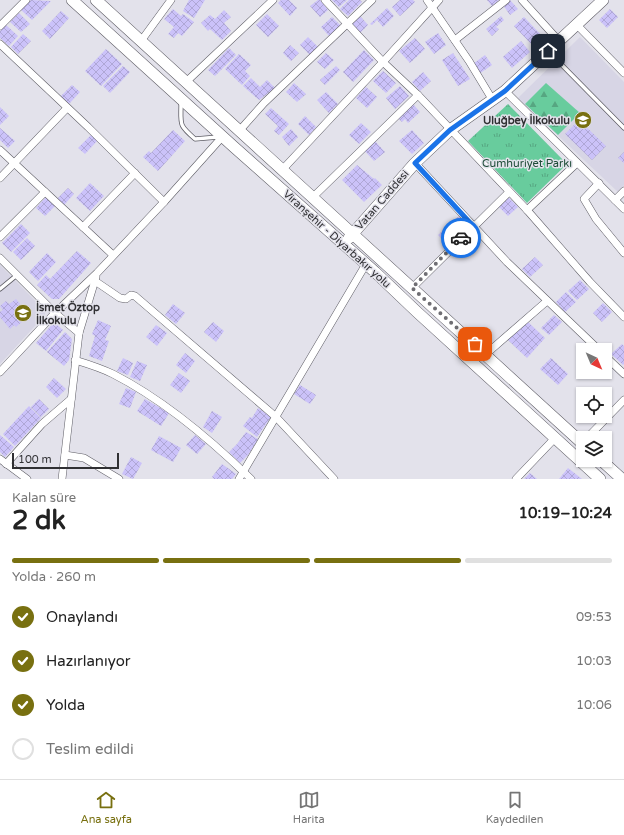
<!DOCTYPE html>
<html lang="tr">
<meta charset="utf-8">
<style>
:root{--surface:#fff;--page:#f2f2f2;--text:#222;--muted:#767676;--line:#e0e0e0;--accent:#787010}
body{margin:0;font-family:"Varela Round",sans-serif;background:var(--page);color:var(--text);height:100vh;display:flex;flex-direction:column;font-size:15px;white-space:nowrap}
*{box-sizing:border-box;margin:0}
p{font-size:13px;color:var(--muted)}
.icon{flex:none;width:22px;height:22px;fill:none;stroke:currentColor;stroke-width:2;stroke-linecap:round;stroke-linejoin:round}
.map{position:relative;height:479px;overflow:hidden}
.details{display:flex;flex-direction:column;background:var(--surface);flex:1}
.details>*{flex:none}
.needle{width:26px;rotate:136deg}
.fabs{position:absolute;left:576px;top:343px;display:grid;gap:8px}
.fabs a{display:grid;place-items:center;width:36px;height:36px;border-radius:0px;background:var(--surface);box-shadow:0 1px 3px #0004;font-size:20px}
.scale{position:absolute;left:12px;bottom:10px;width:107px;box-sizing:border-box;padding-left:4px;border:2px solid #303033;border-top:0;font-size:11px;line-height:14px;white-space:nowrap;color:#303033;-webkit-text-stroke:3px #e3e2eb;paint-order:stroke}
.pin{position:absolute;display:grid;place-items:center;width:34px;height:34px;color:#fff;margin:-17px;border-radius:8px;box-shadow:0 2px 6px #0006}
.courier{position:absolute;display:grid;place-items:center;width:40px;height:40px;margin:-20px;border:3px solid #1a73e8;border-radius:50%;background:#fff;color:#222;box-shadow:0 1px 5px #0007}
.headline em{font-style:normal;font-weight:700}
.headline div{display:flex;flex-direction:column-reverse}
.headline{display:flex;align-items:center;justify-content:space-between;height:68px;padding:0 12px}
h1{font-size:26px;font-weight:700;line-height:30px}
.bar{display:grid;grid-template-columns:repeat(4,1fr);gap:6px 4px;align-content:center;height:48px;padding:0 12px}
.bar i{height:5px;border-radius:3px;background:var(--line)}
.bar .current{background:var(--accent)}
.bar p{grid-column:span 4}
ol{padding:0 12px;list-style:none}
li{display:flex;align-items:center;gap:12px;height:44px}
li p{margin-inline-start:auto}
li .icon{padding:4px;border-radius:50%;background:var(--accent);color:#fff;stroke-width:4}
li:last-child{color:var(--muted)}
li i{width:22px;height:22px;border:2px solid var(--line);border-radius:50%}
.tab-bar{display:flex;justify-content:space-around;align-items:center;height:56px;border-top:1px solid var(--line);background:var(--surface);font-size:11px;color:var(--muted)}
.tab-bar a{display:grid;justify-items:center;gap:2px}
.tab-bar .current{color:var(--accent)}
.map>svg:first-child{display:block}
.built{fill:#d7d5e5}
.forest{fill:url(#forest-firs)}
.park{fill:url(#park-tufts)}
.building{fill:url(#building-cross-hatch)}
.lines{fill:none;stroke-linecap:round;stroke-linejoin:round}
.lane-casing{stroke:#5e5d65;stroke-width:5}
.street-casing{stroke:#5e5d65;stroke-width:8}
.secondary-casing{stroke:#5e5d65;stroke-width:12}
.lane{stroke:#fff;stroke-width:3.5}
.street{stroke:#fff;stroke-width:7}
.secondary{stroke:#fff;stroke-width:11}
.done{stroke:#6f6e73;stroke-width:4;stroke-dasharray:0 7.2}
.route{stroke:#1a73e8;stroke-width:5}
.labels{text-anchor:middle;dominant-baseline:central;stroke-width:3;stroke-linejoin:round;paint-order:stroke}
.poi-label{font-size:11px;font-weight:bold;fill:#303033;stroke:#e3e2eb;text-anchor:end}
.park-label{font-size:11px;fill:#1d4c37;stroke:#e3e2eb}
.street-label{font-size:11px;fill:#303033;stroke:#e3e2eb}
</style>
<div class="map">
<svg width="624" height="479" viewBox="0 0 624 479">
<defs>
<pattern id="forest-firs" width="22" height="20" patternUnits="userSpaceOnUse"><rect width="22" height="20" fill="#68cc9d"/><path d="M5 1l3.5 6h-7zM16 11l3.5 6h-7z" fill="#56a681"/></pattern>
<pattern id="park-tufts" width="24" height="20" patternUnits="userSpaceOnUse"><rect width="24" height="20" fill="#68cc9d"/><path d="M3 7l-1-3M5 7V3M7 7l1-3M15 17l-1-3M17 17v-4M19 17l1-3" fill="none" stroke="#56a681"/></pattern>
<pattern id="building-cross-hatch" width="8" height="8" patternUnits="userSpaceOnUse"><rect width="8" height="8" fill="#cbc2f9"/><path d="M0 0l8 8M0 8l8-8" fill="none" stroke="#afa7d6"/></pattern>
</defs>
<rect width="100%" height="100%" fill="#e3e2eb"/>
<g class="built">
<polygon points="580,37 624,82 624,185 618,192 518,98"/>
<polygon points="0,265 45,311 45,315 0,364"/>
</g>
<polygon class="forest" points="546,83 580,113 558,135 525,104"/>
<polygon class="park" points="508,104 567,164 527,203 468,141"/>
<g class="building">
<polygon points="31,0 51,1 32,20 21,10"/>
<polygon points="189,0 205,0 194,18 183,11"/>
<polygon points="281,0 289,0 297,8 290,16 278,3"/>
<polygon points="318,0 320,0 328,10 320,17 310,6"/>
<polygon points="332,0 347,0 339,7"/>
<polygon points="349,0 360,0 362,2 348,16 340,9"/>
<polygon points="400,0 413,0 415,2 400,16 392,7"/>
<polygon points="487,0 499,0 492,6"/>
<polygon points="510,0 518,9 510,15 503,5"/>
<polygon points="387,8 394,16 383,27 377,20 372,25 370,24"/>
<polygon points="173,9 181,16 183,14 194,22 182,36 178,33 174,38 168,34 174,27 164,19"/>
<polygon points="610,9 618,17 607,28 599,20"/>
<polygon points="224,10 231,17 224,23 231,31 222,40 210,29 208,31 201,23 210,15 215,19"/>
<polygon points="61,11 69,18 50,39 42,31"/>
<polygon points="19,13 30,24 21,32 10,22"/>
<polygon points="267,14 279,26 268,37 256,25"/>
<polygon points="360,16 368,25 360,33 352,24"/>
<polygon points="501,16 504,20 496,27 499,29 492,36 486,29"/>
<polygon points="332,17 341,26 330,37 321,27"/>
<polygon points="524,17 544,38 534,47 514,26"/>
<polygon points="6,25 18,36 9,46 0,38 0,31"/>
<polygon points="438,33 446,45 434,54 425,42"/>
<polygon points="23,34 31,41 18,54 11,47"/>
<polygon points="308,37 319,48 311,56 300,45"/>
<polygon points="415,38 425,49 410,63 399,51"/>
<polygon points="521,41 530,52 512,68 503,57"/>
<polygon points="290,45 299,53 291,61 283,53"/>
<polygon points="229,48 236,55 215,76 208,70"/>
<polygon points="106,49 122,64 101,86 85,71"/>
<polygon points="364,50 374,60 353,82 343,72"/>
<polygon points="326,53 334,60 325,69 317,62"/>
<polygon points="453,53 470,79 458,86 442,60"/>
<polygon points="239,54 251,65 245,71 250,76 242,85 225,69"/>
<polygon points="485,55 492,65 479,74 473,64"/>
<polygon points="123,66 130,72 110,93 103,86"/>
<polygon points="336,66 340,70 325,85 320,80"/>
<polygon points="383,71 396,83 386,93 373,81"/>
<polygon points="423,72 431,81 420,91 412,82"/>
<polygon points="251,78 260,87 267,80 275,88 259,100 243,86"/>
<polygon points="294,83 306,94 297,102 286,92"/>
<polygon points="72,85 80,92 69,104 61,96"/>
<polygon points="400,86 409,96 395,109 386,98"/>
<polygon points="366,87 377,97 367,108 356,98"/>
<polygon points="326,92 338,104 329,113 317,100"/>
<polygon points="413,104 420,112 408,123 405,119 402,122 398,118"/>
<polygon points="0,107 9,116 0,125"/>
<polygon points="271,108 289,124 279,135 274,131 278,126 265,114"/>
<polygon points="305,116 316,127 309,135 298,124"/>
<polygon points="579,120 606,146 592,160 565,134"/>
<polygon points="361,123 371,132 359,144 349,135"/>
<polygon points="0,128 15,141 8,148 0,140"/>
<polygon points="291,129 298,137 289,146 282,137"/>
<polygon points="173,130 185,141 158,171 143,157 149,151 151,153"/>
<polygon points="412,130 424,143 412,154 399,141"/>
<polygon points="92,134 98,140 85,154 78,148"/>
<polygon points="374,140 385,152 374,161 363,149"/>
<polygon points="624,152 624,163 618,158"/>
<polygon points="357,165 374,179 375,178 382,185 364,202 342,180"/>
<polygon points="90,183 104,196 90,211 76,198"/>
<polygon points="68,188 74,194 64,205 57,199"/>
<polygon points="46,197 55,206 45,216 36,208"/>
<polygon points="508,197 518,207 508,216 498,206"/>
<polygon points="459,216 469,226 448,246 438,235"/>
<polygon points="21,224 30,233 11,252 2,243"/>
<polygon points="27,238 35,246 21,260 13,252"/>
<polygon points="77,251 91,263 59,299 52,299 37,285 46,275 50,279"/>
<polygon points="47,253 56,262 38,281 29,272"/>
<polygon points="535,257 543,265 530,277 522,269"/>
<polygon points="580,280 589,289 577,300 568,291"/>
<polygon points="566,292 576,302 565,312 556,302"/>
<polygon points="16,299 29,315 16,327 14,325 10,329 0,317 0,312 3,310 0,306 6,301 9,304"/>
<polygon points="603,303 612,312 602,322 593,313"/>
<polygon points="173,304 185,313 176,324 165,315"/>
<polygon points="554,315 562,322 549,335 541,328"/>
<polygon points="98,320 111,326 105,340 109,341 102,361 89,356 95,336 92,334"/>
<polygon points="527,321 545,338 527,358 507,339"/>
<polygon points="54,322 63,330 46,351 36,343"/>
<polygon points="213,322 224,331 216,342 204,332"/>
<polygon points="156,325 167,333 157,346 146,337"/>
<polygon points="65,332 72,339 69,360 64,366 47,352"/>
<polygon points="622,344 624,346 624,364 623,365 611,354"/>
<polygon points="185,353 195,361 186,373 176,365"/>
<polygon points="583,353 583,364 578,359"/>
<polygon points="123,358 133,363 128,375 117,371"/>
<polygon points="551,358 568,374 558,385 540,369"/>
<polygon points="137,361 147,365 140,381 130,377"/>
<polygon points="179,373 190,381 181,393 170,385"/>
<polygon points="54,378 66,389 57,398 46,387"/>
<polygon points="300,385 316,395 310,404 294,394"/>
<polygon points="126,388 136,392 130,408 119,404"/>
<polygon points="39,399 49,409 41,417 31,407"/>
<polygon points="145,399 169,413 161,426 137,411"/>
<polygon points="29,406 41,418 15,446 3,434"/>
<polygon points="258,408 271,417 257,437 243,426 250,417 252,418"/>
<polygon points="212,411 222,417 212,433 203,427"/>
<polygon points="246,432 258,439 248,455 240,463 229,452 237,444"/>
<polygon points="0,435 14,447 5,457 0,452"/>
<polygon points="195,435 206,444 197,454 186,445"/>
<polygon points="159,436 181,448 173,462 151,450"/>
<polygon points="131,457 142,463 133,479 122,474"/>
<polygon points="222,464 236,474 232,479 214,479 212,477"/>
<polygon points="568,468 582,479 559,479"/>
<polygon points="530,473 537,479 524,479"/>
</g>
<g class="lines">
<defs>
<g id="lane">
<polyline points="549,52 624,128"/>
<path d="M 181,103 C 181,125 178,124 195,139 L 218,137"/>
<polyline points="0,289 17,275"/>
</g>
<g id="street">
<polyline points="325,0 383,62 418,95 527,210 590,282 624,317"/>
<polyline points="427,0 469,61 492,99"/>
<polyline points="522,0 559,41"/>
<polyline points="577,25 624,73"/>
<polyline points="0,26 26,0"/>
<polyline points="455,40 506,0"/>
<polyline points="141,41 171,0"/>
<polyline points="0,44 88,127 164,202"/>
<polyline points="186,82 273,0"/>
<polyline points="505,91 624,209"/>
<polyline points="240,130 264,103 372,0"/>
<polyline points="0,150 113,255"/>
<polyline points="415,163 507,262 599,350"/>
<polyline points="283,169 383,62 439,0"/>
<polyline points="0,178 67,108"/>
<polyline points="599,183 584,199 596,219 624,253"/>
<polyline points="313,197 418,95"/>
<polyline points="615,200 624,191"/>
<polyline points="527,210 577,163"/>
<polyline points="83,227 135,173"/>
<polyline points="0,237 45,192"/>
<polyline points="0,258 55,313 79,333"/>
<polyline points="95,281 120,298 126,299 131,295 135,296 276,417 334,479"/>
<polyline points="412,288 509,192"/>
<polyline points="486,354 547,301"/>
<polyline points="605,356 624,374"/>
<path d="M 75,360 C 88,364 101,368 113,374 C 164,400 210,439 251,479"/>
<polyline points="0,372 55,313 97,273 164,202 223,136"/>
<polyline points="587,438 624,400"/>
<polyline points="65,455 84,458 119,479"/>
<polyline points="0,459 27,479"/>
<polyline points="6,464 42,424 71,399"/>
<polyline points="62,479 79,333 96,277"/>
<polyline points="239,479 366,264"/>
<polyline points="516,479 555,438"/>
</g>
<g id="secondary">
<polyline points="72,0 234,147 375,272 417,312 600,479"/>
<polyline points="96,0 583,444"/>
<polyline points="349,238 415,163 450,130 505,91 603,0"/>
<polyline points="601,460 622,479"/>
</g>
</defs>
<use href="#lane" class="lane-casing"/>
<use href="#street" class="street-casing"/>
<use href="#secondary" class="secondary-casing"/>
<use href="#lane" class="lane"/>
<use href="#street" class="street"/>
<use href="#secondary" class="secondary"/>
</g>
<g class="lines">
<polyline class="done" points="461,238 412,288 475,344"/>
<polyline class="route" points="461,238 473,226 415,163 450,130 505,91 548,51"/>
</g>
<defs>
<symbol id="school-disc" viewBox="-11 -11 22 22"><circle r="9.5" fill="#787010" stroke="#e3e2eb"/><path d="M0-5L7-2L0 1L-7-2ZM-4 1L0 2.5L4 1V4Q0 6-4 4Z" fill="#fff"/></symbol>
</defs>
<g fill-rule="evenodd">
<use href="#school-disc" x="573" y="110" width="20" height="20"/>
<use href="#school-disc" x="13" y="303" width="20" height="20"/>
</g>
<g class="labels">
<g class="poi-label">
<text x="570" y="120">Uluğbey İlkokulu</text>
<text x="36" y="307" text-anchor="start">İsmet Öztop<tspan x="36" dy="13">İlkokulu</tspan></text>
</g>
<g class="park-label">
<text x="527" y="163">Cumhuriyet Parkı</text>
</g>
<g class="street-label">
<text transform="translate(382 200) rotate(-49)">Vatan Caddesi</text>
<text transform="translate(337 239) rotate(42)">Viranşehir - Diyarbakır yolu</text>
</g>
</g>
</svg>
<div class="fabs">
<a><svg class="needle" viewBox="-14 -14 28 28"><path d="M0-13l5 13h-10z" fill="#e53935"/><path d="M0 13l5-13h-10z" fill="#767676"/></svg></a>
<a><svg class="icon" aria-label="locate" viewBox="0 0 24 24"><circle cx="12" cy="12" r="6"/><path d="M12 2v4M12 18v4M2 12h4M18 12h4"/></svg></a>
<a><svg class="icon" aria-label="layers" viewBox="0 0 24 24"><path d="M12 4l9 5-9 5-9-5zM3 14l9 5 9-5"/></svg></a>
</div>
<div class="scale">100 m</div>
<div class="pin" style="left:475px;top:344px;background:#ea580c"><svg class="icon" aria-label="bag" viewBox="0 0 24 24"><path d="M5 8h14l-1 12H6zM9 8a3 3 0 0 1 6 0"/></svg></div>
<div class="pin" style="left:548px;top:51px;background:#1f2937"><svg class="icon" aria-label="home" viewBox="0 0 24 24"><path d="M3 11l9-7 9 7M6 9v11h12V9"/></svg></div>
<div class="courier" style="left:461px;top:238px"><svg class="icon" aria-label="car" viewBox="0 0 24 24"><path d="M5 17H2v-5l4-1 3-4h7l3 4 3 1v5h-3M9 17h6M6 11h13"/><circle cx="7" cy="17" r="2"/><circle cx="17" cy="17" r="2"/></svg></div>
</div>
<section class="details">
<div class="headline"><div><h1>2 dk</h1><p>Kalan süre</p></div><em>10:19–10:24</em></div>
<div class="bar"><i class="current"></i><i class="current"></i><i class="current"></i><i></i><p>Yolda · 260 m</p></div>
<ol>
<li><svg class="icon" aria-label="check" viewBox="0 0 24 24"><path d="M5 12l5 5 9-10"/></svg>Onaylandı<p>09:53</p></li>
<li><svg class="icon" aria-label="check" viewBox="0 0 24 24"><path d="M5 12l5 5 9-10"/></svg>Hazırlanıyor<p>10:03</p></li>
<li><svg class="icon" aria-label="check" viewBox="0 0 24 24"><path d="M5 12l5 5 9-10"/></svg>Yolda<p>10:06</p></li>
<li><i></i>Teslim edildi</li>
</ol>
</section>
<nav class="tab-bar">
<a class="current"><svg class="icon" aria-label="home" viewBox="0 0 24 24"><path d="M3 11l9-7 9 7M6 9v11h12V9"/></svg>Ana sayfa</a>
<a><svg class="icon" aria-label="map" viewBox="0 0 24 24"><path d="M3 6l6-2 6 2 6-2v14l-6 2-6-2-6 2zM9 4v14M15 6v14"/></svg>Harita</a>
<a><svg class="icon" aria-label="saved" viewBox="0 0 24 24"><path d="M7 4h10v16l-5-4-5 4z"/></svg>Kaydedilen</a>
</nav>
